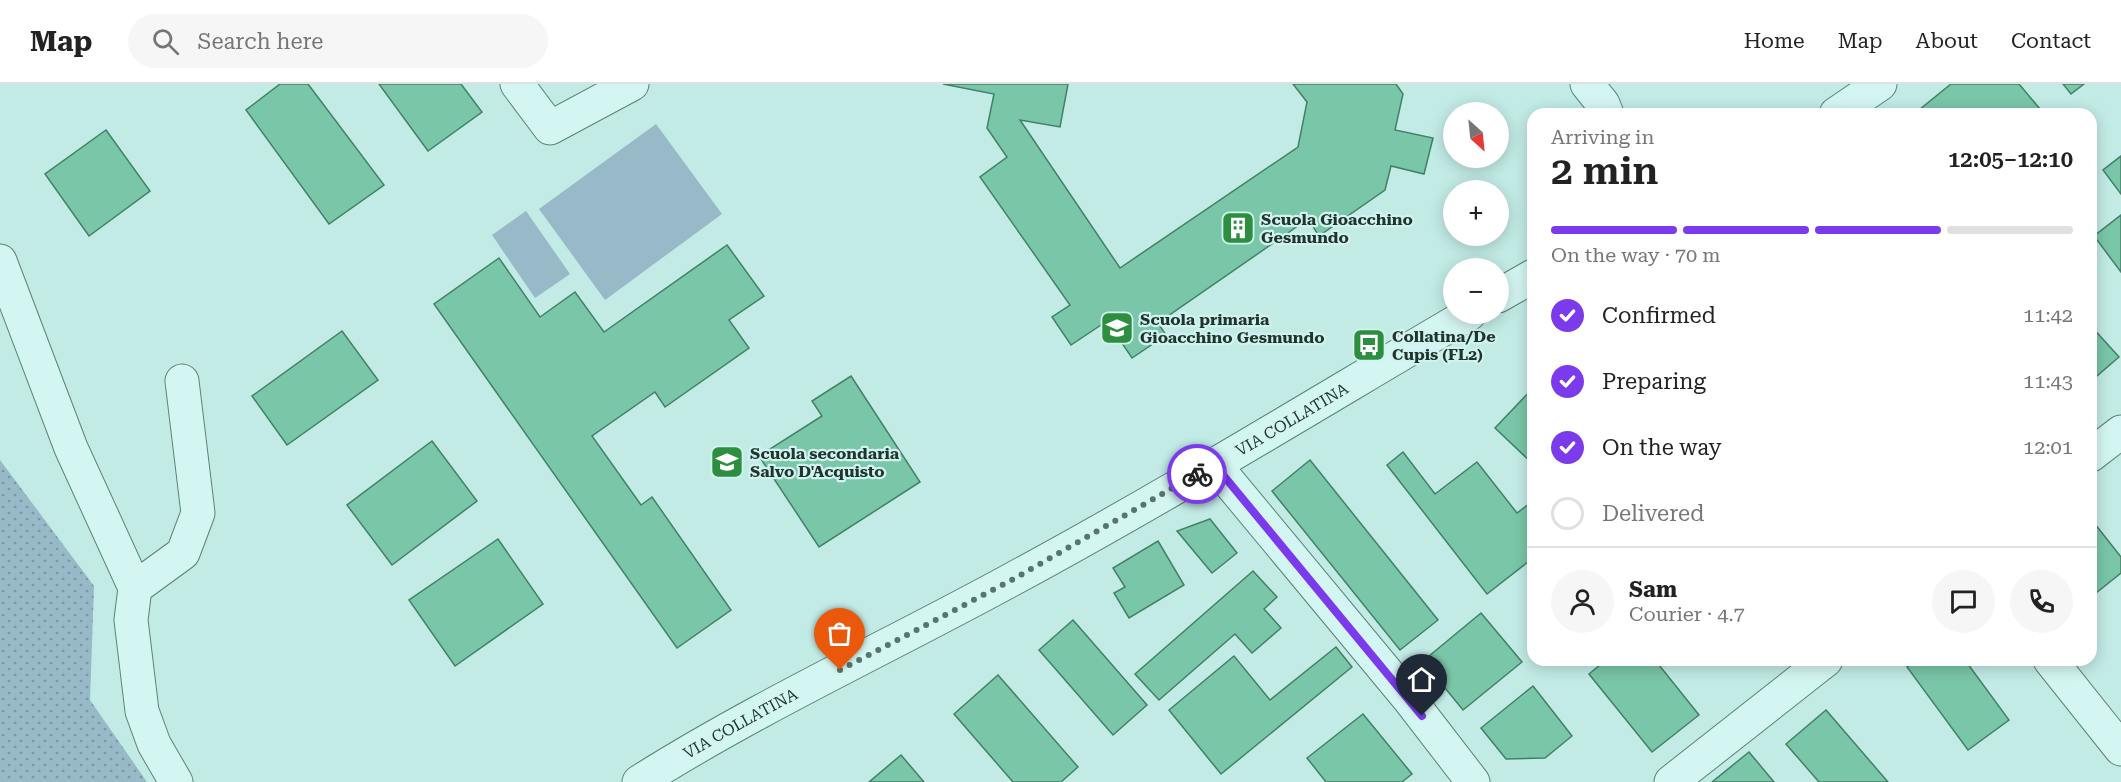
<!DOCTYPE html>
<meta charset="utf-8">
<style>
:root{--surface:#fff;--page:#f6f6f6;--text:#222;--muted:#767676;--line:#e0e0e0;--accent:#7c3aed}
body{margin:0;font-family:"Roboto Serif",serif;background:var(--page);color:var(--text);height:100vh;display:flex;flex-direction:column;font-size:22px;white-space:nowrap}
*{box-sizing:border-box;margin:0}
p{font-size:20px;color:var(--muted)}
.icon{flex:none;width:33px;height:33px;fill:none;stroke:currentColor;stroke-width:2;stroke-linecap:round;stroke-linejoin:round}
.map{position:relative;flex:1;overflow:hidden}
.sheet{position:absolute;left:1527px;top:24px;width:570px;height:558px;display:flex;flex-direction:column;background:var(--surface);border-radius:18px;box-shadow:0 3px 15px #0003}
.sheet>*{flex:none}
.needle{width:39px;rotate:153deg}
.fabs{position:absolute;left:1443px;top:18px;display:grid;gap:12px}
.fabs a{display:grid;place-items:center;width:66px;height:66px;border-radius:50%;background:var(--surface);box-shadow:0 3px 15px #0003;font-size:30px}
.pin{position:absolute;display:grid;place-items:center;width:51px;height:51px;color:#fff;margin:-62px -26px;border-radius:50% 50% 50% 0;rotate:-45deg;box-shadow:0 0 6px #0007}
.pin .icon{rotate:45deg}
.courier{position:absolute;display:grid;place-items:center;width:60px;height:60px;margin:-30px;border:4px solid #7c3aed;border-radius:50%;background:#fff;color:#222;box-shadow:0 2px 8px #0007}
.headline em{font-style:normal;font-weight:600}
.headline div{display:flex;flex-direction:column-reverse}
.headline{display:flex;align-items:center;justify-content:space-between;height:102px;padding:0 24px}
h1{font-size:39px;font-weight:600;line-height:45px}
.bar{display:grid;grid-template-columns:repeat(4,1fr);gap:9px 6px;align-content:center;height:72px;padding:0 24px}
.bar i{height:8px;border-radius:4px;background:var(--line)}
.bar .selected{background:var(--accent)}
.bar p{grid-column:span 4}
.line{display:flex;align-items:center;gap:15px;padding:0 24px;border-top:2px solid var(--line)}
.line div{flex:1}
.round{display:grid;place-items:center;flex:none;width:63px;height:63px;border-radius:32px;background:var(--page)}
ol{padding:0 24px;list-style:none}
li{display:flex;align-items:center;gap:18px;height:66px}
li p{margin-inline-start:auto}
li .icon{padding:6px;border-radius:50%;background:var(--accent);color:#fff;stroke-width:4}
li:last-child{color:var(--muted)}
li i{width:33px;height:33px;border:3px solid var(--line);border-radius:50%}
header{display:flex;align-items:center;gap:36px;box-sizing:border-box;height:84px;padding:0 30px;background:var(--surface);border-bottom:2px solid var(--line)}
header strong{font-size:28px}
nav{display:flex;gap:33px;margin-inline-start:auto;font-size:21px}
.search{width:420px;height:54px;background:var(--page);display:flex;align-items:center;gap:15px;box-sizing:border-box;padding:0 21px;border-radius:33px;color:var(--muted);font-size:22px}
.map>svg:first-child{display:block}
.grass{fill:url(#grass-dots)}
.pitch{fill:#97b9c8}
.building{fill:#7ac6a8;stroke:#428166;stroke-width:1.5}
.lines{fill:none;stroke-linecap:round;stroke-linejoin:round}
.minor-casing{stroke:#5a8377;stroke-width:35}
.minor{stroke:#d4f6f2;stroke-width:33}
.done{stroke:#57746d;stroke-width:6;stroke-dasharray:0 10.8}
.route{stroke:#7c3aed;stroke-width:8}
.labels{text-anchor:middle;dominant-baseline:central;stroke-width:4.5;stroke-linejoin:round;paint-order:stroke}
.poi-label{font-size:16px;font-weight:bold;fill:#1e342c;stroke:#d1f3ef;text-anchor:start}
.street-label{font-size:16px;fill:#1e342c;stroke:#d1f3ef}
</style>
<header>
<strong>Map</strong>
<div class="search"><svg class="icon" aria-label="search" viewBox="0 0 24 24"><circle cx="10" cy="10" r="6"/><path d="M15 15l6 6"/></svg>Search here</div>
<nav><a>Home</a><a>Map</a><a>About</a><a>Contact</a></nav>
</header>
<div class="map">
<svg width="2121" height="698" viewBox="0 0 2121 698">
<defs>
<pattern id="grass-dots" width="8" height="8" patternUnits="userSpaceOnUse" patternTransform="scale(1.5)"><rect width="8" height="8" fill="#97b9c8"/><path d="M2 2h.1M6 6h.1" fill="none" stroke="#7b97a3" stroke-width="1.8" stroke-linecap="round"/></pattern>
</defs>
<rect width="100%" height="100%" fill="#c2ebe6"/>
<polygon class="grass" points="0,376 94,502 90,616 147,698 0,698"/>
<g class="pitch">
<polygon points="656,40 722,130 605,216 539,125"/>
<polygon points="526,127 570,190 535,214 492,151"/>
</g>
<g class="building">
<polygon points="280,0 308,0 384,101 329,140 246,26"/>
<polygon points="379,0 461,0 482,28 428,67"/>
<polygon points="943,0 1068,0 1060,43 1020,36 1120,184 1298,63 1307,18 1293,0 1396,0 1403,10 1395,46 1433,54 1424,90 1391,82 1385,106 1319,152 1308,135 1158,239 1166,251 1132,274 1107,237 1071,261 1052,233 1070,221 980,93 1007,73 987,44 994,10"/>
<polygon points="1951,0 2019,0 2040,25 2034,30 1914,30"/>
<polygon points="2063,0 2084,0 2071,10"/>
<polygon points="106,46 150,107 89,152 45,90"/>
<polygon points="2121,72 2121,110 2103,86"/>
<polygon points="2121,131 2121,188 2094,152"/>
<polygon points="727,161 764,212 729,236 749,264 665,323 655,308 592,352 641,421 652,413 731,526 677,564 434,220 499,174 540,233 575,208 604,248"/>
<polygon points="2091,242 2119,273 2091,297"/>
<polygon points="342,247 378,296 287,361 252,312"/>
<polygon points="851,292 920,398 819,463 759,372 822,332 812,317"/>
<polygon points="1533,304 1533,380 1495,344"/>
<polygon points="432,357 477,417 392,481 347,421"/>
<polygon points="1403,368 1435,410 1477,378 1517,429 1533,417 1533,474 1487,510 1387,381"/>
<polygon points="1310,376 1438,536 1400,566 1272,407"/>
<polygon points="1210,435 1237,469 1212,489 1177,447"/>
<polygon points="2091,435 2121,473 2121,489 2091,513"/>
<polygon points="498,455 543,520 455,582 409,516"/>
<polygon points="1158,457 1184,501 1129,534 1114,509 1125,503 1113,484"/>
<polygon points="1253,487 1277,513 1264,525 1281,544 1252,569 1235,550 1159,616 1135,590"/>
<polygon points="1481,529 1522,578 1463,626 1423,577"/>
<polygon points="1073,536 1147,621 1113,651 1039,566"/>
<polygon points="1336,563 1352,583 1221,690 1169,626 1234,572 1270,616"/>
<polygon points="1606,576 1655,576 1699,631 1652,668 1589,590"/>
<polygon points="1917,576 1965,576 2009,636 1968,666 1907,583"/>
<polygon points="998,591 1078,683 1061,698 1013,698 954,630"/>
<polygon points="1533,602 1572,652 1545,674 1506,675 1481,644"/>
<polygon points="1826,626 1888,698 1819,698 1786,660"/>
<polygon points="1363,630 1412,690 1402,698 1326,698 1307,674"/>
<polygon points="1749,668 1774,698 1712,698"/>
<polygon points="901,671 924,698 869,698"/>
</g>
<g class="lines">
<defs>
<g id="minor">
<polyline points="517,0 550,44 632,0"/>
<polyline points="1587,0 1603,20 1607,30"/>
<polyline points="1836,30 1880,0"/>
<polyline points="0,177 71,364 135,504 183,469 198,429 182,297"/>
<polyline points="1498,212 1533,192"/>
<polyline points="2091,371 2121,348"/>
<polyline points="1214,380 1409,615 1473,698"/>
<polyline points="135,504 131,536 142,627 154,660 176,698"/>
<polyline points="2050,576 2121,665"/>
<path id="s1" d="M 639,698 C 758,623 886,564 1009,497 C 1165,413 1316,320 1469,230"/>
<polyline points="1671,698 1826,576"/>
</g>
</defs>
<use href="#minor" class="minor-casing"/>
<use href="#minor" class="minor"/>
</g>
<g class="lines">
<polyline class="done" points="840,586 1010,497 1197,390"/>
<polyline class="route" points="1197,390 1214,380 1422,632"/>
</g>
<defs>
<symbol id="building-square" viewBox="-11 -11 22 22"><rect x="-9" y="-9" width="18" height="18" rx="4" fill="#2e8e3f" stroke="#d1f3ef"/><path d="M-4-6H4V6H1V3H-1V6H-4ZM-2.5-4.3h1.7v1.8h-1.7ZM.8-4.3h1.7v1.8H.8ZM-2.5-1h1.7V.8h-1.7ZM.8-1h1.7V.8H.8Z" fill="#fff"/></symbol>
<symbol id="school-square" viewBox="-11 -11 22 22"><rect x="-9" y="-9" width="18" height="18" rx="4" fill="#2e8e3f" stroke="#d1f3ef"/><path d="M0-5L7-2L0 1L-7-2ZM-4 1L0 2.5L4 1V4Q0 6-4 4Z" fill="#fff"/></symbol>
<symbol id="bus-square" viewBox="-11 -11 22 22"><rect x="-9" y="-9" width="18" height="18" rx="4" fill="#2e8e3f" stroke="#d1f3ef"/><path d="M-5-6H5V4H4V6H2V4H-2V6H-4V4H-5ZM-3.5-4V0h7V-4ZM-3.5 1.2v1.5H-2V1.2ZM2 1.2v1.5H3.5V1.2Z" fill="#fff"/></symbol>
</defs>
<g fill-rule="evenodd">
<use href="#building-square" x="1219" y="125" width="38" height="38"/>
<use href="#school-square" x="1098" y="225" width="38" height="38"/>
<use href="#bus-square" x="1350" y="242" width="38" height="38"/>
<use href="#school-square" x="708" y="359" width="38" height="38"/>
</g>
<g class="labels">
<g class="poi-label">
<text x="1261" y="135">Scuola Gioacchino<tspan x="1261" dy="18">Gesmundo</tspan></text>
<text x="1140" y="235">Scuola primaria<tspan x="1140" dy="18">Gioacchino Gesmundo</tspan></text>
<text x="1392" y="252">Collatina/De<tspan x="1392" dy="18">Cupis (FL2)</tspan></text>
<text x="750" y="369">Scuola secondaria<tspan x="750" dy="18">Salvo D'Acquisto</tspan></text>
</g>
<g class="street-label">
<text stroke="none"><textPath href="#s1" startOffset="747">VIA COLLATINA</textPath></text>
<text stroke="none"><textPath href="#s1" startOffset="117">VIA COLLATINA</textPath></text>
</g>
</g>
</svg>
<div class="fabs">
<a><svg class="needle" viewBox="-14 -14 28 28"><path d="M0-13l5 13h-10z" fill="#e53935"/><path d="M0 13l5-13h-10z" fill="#767676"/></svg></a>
<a>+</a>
<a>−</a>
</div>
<div class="pin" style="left:840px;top:586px;background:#ea580c"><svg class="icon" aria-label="bag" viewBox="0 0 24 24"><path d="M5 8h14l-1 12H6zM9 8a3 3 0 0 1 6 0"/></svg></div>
<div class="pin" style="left:1422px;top:632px;background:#1f2937"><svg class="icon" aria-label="home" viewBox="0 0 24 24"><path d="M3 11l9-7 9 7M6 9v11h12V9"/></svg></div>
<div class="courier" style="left:1197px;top:390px"><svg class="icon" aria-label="bike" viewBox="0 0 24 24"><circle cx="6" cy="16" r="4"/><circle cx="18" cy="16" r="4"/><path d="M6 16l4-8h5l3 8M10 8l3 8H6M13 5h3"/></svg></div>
<section class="sheet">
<div class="headline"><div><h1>2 min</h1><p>Arriving in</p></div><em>12:05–12:10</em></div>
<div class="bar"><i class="selected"></i><i class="selected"></i><i class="selected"></i><i></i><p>On the way · 70 m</p></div>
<ol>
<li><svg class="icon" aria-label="check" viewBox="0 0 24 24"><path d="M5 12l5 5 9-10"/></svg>Confirmed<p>11:42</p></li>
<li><svg class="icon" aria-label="check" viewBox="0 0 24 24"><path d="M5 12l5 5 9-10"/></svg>Preparing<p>11:43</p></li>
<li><svg class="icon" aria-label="check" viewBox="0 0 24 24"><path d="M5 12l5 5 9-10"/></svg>On the way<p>12:01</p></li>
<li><i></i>Delivered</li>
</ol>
<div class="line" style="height:108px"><a class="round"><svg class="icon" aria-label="person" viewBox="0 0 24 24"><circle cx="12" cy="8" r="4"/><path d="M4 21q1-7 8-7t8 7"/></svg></a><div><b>Sam</b><p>Courier · 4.7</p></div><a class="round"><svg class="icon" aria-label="chat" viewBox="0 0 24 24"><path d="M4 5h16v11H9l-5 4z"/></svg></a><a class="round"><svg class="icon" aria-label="phone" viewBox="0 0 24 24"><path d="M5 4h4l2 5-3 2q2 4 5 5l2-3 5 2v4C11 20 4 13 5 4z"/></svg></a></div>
</section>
</div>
